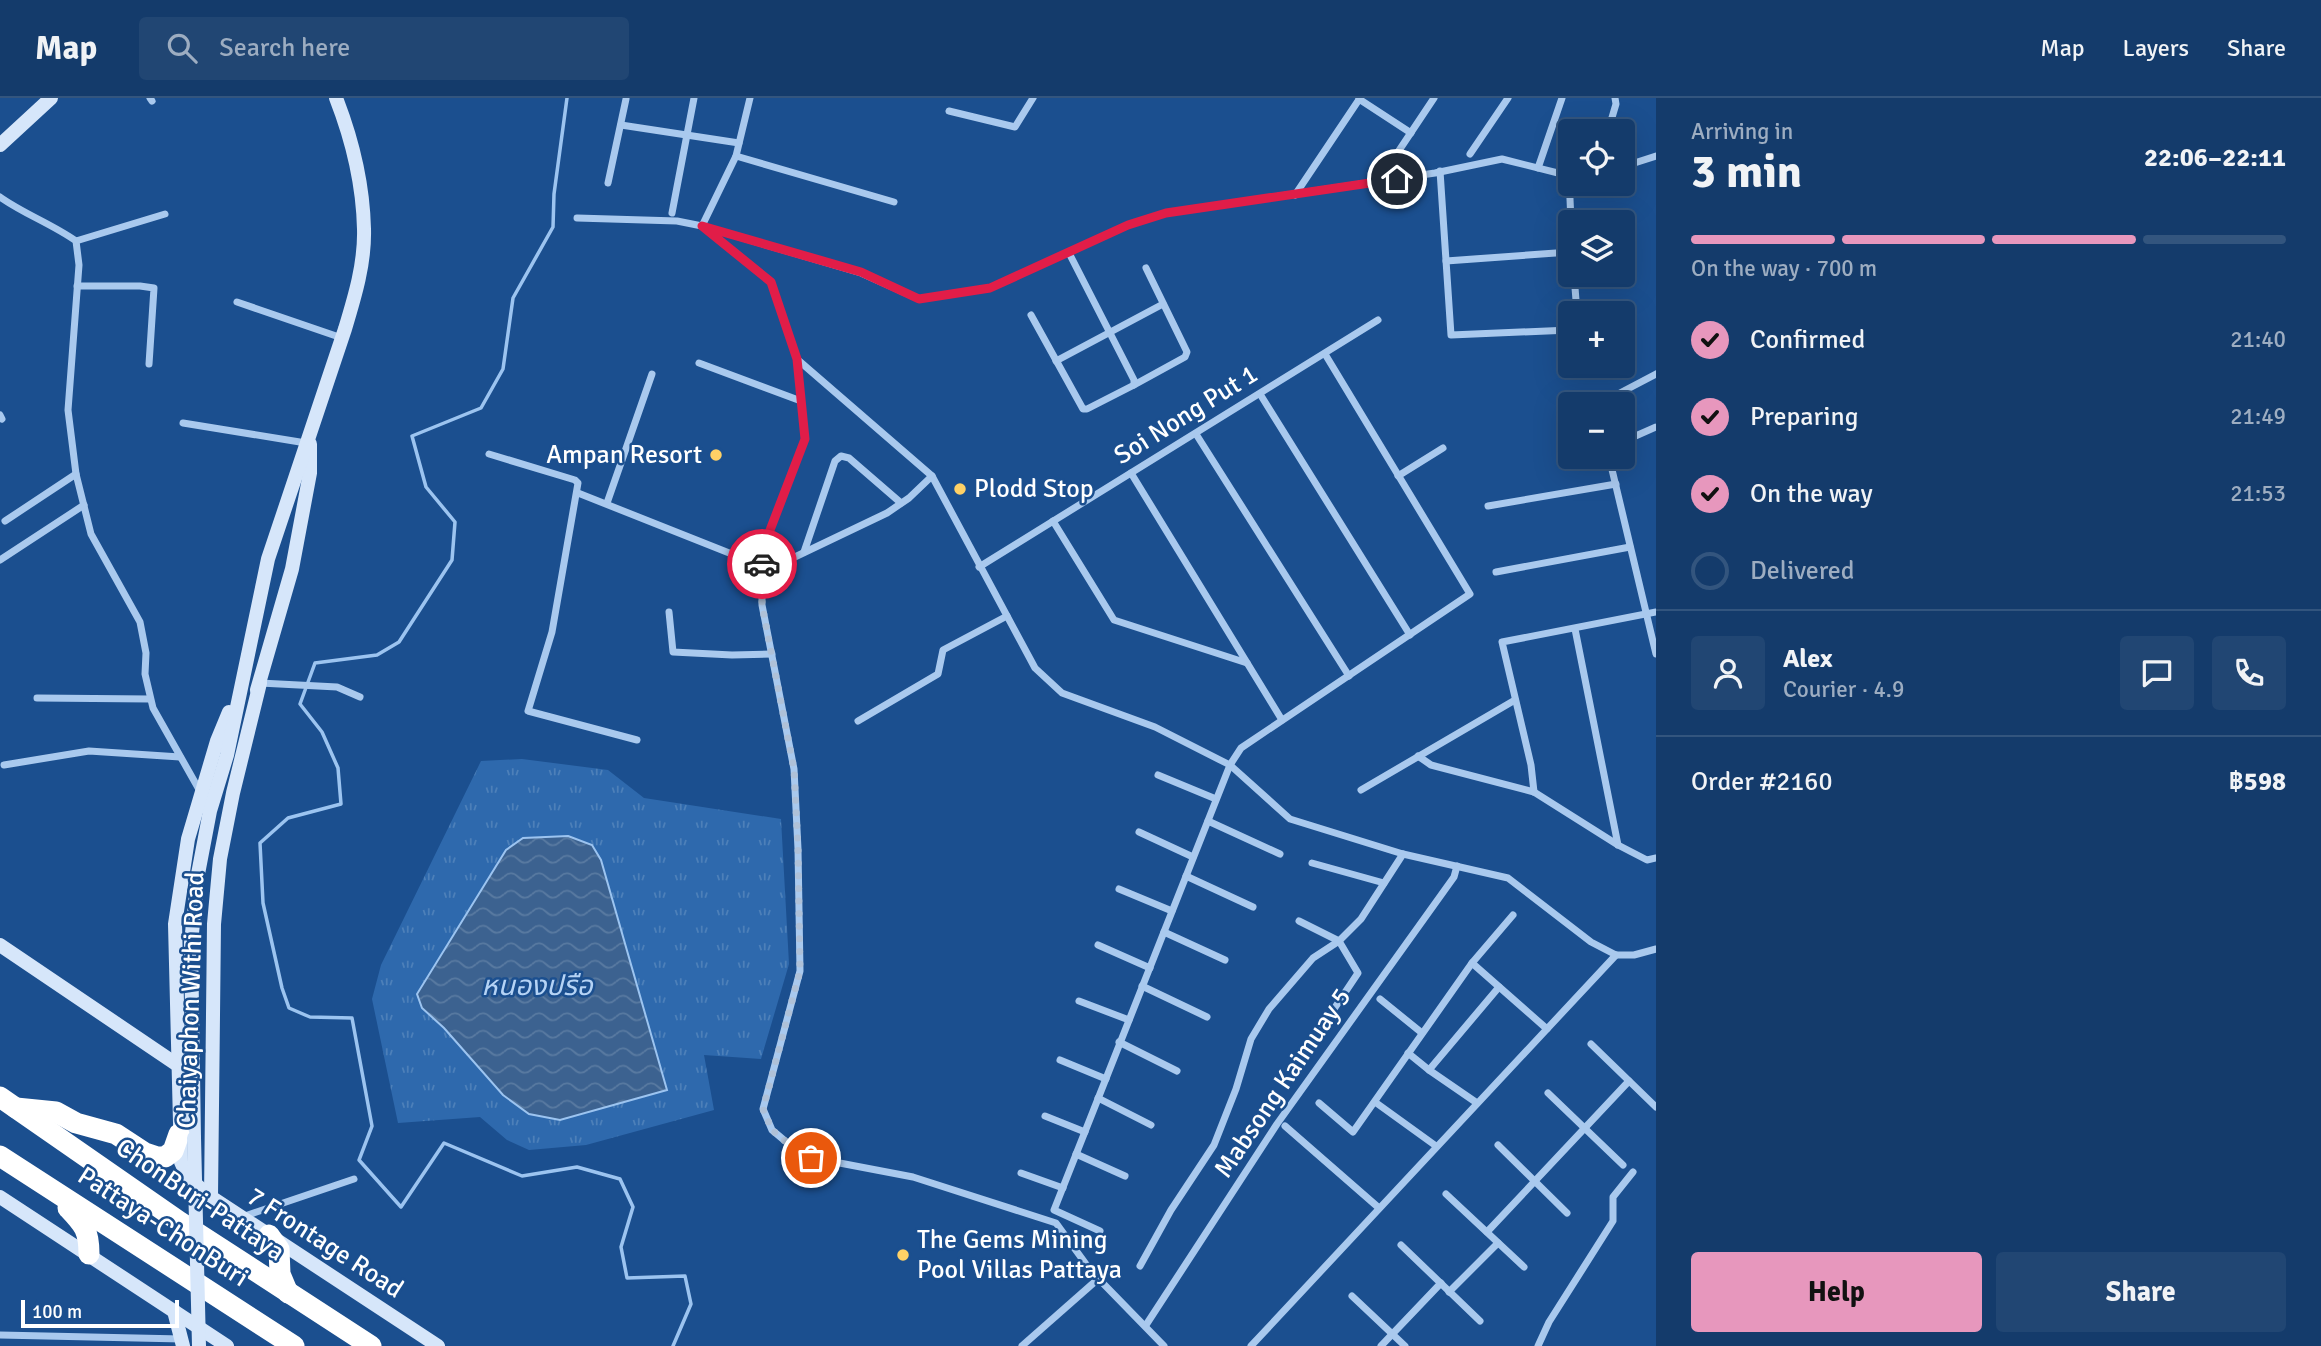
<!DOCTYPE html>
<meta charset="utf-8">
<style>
:root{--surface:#143b6b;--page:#214673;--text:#f1f3f6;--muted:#9dadc1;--line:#33557e;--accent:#e797bd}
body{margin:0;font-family:Signika,"Noto Sans Thai",sans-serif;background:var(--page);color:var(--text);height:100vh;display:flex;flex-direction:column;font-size:26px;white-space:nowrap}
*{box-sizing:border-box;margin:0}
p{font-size:23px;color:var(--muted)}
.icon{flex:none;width:38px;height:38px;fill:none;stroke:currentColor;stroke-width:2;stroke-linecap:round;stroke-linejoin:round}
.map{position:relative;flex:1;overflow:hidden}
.side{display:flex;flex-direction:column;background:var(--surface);width:665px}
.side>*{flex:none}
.buttons{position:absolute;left:1558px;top:21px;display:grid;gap:14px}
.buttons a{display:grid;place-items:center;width:77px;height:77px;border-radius:7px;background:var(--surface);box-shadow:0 7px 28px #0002,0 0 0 2px var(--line);font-size:35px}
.scale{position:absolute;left:21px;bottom:18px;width:158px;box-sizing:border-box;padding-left:7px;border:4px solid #fff;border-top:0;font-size:19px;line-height:24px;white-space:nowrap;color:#fff;-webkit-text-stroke:5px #1b4f8f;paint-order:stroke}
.pin{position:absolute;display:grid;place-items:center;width:60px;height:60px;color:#fff;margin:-30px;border:4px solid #fff;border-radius:50%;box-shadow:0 2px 7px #0007}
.courier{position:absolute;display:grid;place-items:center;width:70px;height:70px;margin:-35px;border:5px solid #e11d48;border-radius:50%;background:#fff;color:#222;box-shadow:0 2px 9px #0007}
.overview em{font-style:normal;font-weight:700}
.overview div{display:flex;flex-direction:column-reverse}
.overview{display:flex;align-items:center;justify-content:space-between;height:119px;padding:0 35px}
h1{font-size:46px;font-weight:700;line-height:52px}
.bar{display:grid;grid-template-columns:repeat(4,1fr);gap:10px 7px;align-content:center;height:84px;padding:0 35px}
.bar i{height:9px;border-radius:5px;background:var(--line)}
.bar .active{background:var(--accent)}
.bar p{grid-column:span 4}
.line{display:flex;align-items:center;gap:18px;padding:0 35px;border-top:2px solid var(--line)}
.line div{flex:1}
.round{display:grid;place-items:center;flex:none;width:74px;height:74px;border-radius:7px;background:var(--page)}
ol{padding:0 35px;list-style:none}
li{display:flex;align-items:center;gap:21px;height:77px}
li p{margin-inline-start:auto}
li .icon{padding:7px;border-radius:50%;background:var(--accent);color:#111;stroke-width:4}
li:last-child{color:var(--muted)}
li i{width:38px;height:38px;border:4px solid var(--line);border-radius:50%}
.button{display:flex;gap:14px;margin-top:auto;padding:14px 35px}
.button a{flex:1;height:80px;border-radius:7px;background:var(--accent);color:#111;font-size:28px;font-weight:700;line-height:80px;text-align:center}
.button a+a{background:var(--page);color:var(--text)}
header{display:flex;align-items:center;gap:42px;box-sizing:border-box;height:98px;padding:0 35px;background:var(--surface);border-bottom:2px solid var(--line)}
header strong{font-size:33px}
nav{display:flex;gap:38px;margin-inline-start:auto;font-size:24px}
.search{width:490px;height:63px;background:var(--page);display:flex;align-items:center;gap:18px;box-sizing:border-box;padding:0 24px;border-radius:7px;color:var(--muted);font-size:26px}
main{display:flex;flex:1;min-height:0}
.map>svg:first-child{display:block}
.park{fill:url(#park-tufts)}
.water{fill:url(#water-waves);stroke:#9cc4f0;stroke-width:2}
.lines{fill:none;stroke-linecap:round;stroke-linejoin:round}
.stream{stroke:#9cc4f0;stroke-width:3.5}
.street{stroke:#a9c9ee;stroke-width:7}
.secondary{stroke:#d6e6fa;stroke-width:14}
.highway{stroke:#fff;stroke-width:21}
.secondary-bridge{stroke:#d6e6fa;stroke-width:14}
.done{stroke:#afc1d8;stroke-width:7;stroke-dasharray:0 12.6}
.route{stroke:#e11d48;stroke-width:9}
.poi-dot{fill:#ffd166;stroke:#1b4f8f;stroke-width:2.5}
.labels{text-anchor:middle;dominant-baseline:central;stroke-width:5;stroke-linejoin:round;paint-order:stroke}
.street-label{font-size:26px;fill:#fff;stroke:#1b4f8f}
.poi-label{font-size:26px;fill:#fff;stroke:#1b4f8f;text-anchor:start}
.water-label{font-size:28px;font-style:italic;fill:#b5d3f5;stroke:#1b4f8f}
</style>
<header>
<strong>Map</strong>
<div class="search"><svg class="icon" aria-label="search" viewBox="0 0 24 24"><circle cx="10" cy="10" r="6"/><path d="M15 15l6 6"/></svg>Search here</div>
<nav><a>Map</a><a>Layers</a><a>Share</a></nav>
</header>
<main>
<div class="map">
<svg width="1656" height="1248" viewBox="0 0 1656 1248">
<defs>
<pattern id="park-tufts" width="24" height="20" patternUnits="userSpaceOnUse" patternTransform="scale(1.75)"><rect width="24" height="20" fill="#2e69ad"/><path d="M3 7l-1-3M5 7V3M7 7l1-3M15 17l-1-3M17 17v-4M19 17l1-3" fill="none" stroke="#4d80b9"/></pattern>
<pattern id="water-waves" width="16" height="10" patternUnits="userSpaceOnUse" patternTransform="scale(1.75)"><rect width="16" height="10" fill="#3c6290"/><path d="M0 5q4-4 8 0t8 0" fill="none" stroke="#597aa1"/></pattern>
</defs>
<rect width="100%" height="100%" fill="#1b4f8f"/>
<polygon class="park" points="522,661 608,672 644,700 781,721 789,866 761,961 704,957 714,1012 586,1047 529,1052 507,1042 480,1019 398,1025 372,901 381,867 481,663"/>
<polygon class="water" points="568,738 592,747 601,762 667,992 560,1022 529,1016 503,997 444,930 422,910 417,896 506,752 523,740"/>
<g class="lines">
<polyline class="stream" points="567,0 554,96 553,129 513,200 503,271 481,310 412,338 426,389 455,424 452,462 399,544 377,557 315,565 300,606 322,634 338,670 341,706 288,720 260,745 263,805 282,890 289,910 310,919 352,920 372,1028 359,1062 401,1109 444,1045 522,1078 577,1069 620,1081 633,1109 621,1149 627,1180 685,1178 691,1206 673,1248"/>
<g class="street">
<polyline points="150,0 152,3"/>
<polyline points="750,0 736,58 702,128 771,184 797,261 805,341 762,453 762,507 794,671 798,751 800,873 763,1011 772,1032 803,1058 913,1079 1056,1125 1091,1173 1164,1248"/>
<polyline points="1359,1 1411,35"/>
<polyline points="949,13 1015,29 1033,0"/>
<polyline points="621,27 739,45"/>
<polyline points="1608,33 1616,6 1615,0"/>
<polyline points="1470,56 1508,0"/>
<polyline points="736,58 894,104"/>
<polyline points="1622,69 1656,58"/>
<polyline points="1538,70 1562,0"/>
<polyline points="1440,73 1451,237 1570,232"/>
<polyline points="1569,78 1571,124"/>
<polyline points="1378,84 1434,0"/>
<polyline points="608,85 626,1"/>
<polyline points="1295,97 1360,0"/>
<path d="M 0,99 C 24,116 52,126 76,143 L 79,167 L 68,312 L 76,376 L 91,436 L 140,524 L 146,555 L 145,576 L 153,610 L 201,695"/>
<polyline points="672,115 694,0"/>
<polyline points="577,120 677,123 702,128 861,175 919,201 990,190 1128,127 1166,115 1435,75 1502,61 1570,78"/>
<polyline points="76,143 165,116"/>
<polyline points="1446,163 1570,154"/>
<polyline points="1574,177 1577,215"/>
<polyline points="77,188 140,188 154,190 149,266"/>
<polyline points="237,204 342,240"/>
<polyline points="1031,217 1083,311 1087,311 1134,287 1134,282 1069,155"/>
<polyline points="798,262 932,378 1035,570 1062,595 1155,629 1230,667 1290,721 1403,756 1508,780 1591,844 1616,857 1634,857 1656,851"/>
<polyline points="1056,263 1163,206"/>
<polyline points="699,265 801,303"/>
<polyline points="1134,287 1185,259 1187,254 1146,170"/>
<polyline points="1260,296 1410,537"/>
<polyline points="1599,306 1656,276"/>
<polyline points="0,317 2,321"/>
<polyline points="183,325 306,345"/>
<polyline points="1196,336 1349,578"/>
<polyline points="1622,344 1656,329"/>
<polyline points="489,356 575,382 578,385 552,534 528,613 637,642"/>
<polyline points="1609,359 1656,556"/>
<polyline points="1131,375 1282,622"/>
<polyline points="1398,378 1443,350"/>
<polyline points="578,395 762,468 776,468 887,415 909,400 932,378"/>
<polyline points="607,405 652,276"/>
<polyline points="1488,408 1616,386"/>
<polyline points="5,423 76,376"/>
<polyline points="1053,423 1114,522 1247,565"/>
<polyline points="804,454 835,363 841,358 849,360 901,405"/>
<polyline points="0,462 84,407"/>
<polyline points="979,469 1378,222"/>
<polyline points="1496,474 1630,449"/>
<polyline points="669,514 673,554 732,557 772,556"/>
<polyline points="1575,531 1618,747"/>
<polyline points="260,585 337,589 360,599"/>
<polyline points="37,600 150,601"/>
<polyline points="858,623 938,576 943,552 1007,518"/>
<polyline points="1418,658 1431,667 1534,694 1618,747 1647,762 1656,760"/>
<polyline points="4,667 89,653 180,659"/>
<polyline points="1158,677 1216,701"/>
<polyline points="1361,692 1515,602"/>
<polyline points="1534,694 1531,667 1502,544 1656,514"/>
<polyline points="1208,723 1280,756"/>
<polyline points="1139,734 1193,759"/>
<polyline points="1312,765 1384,785"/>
<polyline points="1186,778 1253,809"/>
<polyline points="1119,791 1172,813"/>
<polyline points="1299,823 1339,843 1358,875 1314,941"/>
<polyline points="1164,834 1225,862"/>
<polyline points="1098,847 1150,870"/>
<polyline points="1472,865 1547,931"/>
<polyline points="1142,888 1207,919"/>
<polyline points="1380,901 1422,935"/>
<polyline points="1079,903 1129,922"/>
<polyline points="1119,944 1177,973"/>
<polyline points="1591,946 1656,1009"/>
<polyline points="1408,955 1429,972 1477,1005"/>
<polyline points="1060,962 1106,981"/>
<polyline points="1429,972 1499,889"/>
<polyline points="1548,995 1623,1067"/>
<polyline points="1098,1000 1151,1027"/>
<polyline points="1375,1004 1436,1048"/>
<polyline points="1319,1005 1353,1034 1472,865 1513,817"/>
<polyline points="1045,1018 1085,1034"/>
<polyline points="1285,1028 1379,1110"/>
<polyline points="1498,1047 1567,1115"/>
<polyline points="1076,1056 1125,1078"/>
<polyline points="1021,1075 1063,1090"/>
<polyline points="1446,1096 1524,1169"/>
<polyline points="242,1119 354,1081"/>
<polyline points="1100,1133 1054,1112 1230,667 1241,650 1470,496 1325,256"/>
<polyline points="1487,1134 1629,983"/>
<polyline points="1401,1147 1480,1223"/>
<polyline points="1140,1168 1171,1112 1214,1047 1236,991 1251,941 1269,911 1313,860 1339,843 1361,821 1403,756"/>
<polyline points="1449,1194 1498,1145"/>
<polyline points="1352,1198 1405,1248"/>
<polyline points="1146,1227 1277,1026 1454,779 1457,768"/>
<polyline points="0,1237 182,1241"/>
<polyline points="1022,1248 1098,1181"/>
<polyline points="1251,1248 1616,857"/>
<polyline points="1381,1248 1441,1185"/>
<polyline points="1538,1248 1549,1224 1613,1123 1613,1099 1633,1074"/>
</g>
<g class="secondary">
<polyline points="0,47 51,0"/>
<polyline points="257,592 292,471 310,375 310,346"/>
<polyline points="229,614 217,643 188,741 175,826 181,1064 188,1080 211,1099 438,1248"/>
<polyline points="0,847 179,968"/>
<path d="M 194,1040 L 191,845 L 198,776 L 210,713 L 227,657 L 268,461 L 345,231 C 355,198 365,165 364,131 C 363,87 352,41 336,0"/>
<polyline points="0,1099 227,1248"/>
<polyline points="211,1099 214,826 220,761 233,695 260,585"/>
<polyline points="174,1213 183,1248"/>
</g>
<g class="highway">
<polyline points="0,999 180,1124 371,1248"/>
<polyline points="16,1010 56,1014 76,1025 116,1036 145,1055 157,1059 165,1059 173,1053 179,1036"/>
<polyline points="0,1058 294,1248"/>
<path d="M 68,1110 C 84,1127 89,1132 89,1156"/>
<polyline points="269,1137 279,1151 280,1176 288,1195"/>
</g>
<polyline class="secondary-bridge" points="194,1040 199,1248"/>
</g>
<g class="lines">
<polyline class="done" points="762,466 762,507 794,671 798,751 800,873 763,1011 772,1032 803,1058 811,1060"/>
<polyline class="route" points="762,466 762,453 805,341 797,261 771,184 702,128 861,174 919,201 990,190 1128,127 1166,115 1397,81"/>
</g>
<g class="poi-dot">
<circle cx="716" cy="357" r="7"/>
<circle cx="960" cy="391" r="7"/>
<circle cx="903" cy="1157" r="7"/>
</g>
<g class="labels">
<g class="street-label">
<text transform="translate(1186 317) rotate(-32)">Soi Nong Put 1</text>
<text transform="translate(191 902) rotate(-88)">Chaiyaphon Withi Road</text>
<text transform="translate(1283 985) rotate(-56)">Mabsong Kaimuay 5</text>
<text transform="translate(200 1102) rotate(34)">ChonBuri-Pattaya</text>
<text transform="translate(163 1129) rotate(33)">Pattaya-ChonBuri</text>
<text transform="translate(325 1145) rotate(33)">7 Frontage Road</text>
</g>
<g class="poi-label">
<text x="702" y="357" text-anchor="end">Ampan Resort</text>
<text x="974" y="391">Plodd Stop</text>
<text x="917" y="1142">The Gems Mining<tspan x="917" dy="30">Pool Villas Pattaya</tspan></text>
</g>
<g class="water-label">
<text x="537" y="888">หนองปรือ</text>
</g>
</g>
</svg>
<div class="buttons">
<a><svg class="icon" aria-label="locate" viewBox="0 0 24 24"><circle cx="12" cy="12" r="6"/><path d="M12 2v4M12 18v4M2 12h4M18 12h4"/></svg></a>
<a><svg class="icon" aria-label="layers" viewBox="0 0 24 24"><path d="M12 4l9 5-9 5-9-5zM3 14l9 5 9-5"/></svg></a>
<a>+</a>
<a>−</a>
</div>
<div class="scale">100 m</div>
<div class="pin" style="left:811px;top:1060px;background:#ea580c"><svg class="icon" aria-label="bag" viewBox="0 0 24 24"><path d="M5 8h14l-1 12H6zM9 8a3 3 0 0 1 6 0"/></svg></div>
<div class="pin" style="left:1397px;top:81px;background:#1f2937"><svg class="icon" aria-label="home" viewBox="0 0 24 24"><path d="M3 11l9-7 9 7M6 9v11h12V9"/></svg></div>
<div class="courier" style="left:762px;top:466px"><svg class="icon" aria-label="car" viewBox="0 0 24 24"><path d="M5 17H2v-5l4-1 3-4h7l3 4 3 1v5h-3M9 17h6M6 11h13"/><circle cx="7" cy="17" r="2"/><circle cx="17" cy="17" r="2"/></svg></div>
</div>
<section class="side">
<div class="overview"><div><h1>3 min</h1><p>Arriving in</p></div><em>22:06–22:11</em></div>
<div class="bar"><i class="active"></i><i class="active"></i><i class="active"></i><i></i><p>On the way · 700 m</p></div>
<ol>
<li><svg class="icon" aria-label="check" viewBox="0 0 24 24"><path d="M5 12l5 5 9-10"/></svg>Confirmed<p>21:40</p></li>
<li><svg class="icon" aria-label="check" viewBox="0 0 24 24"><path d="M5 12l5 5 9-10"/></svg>Preparing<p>21:49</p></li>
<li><svg class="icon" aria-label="check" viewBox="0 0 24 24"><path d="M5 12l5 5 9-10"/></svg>On the way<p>21:53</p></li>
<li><i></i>Delivered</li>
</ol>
<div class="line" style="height:126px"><a class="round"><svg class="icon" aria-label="person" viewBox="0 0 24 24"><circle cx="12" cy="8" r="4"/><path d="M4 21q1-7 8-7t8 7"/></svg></a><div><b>Alex</b><p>Courier · 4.9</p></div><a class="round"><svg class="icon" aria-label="chat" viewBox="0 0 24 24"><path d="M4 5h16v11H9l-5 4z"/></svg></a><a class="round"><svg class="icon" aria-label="phone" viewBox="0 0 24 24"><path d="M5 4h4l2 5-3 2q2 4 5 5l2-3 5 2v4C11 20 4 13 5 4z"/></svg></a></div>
<div class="line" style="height:91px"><div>Order #2160</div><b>฿598</b></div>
<div class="button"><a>Help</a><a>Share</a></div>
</section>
</main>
